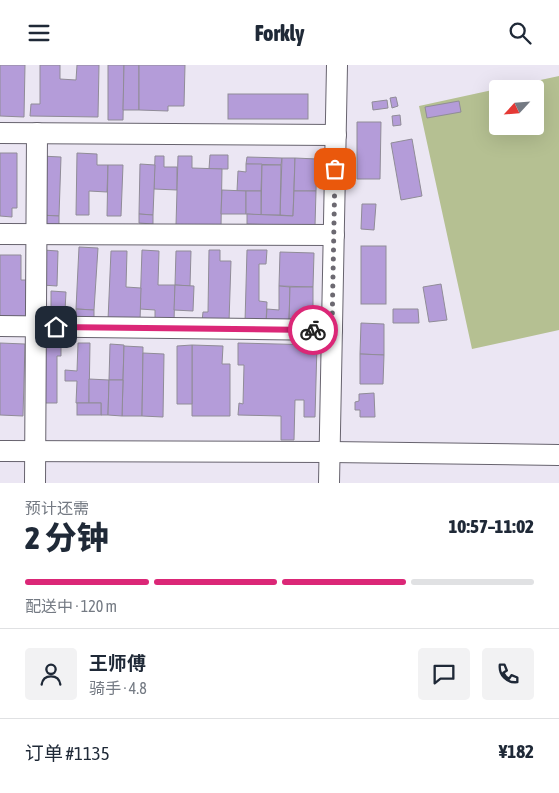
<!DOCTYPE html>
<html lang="zh">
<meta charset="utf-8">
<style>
:root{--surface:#fff;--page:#f2f2f3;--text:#1f2937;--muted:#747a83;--line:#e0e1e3;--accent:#db2777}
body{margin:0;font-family:"Asap Condensed","Noto Sans SC",sans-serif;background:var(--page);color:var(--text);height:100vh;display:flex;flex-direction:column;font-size:19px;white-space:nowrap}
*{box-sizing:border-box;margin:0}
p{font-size:16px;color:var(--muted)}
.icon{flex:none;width:28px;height:28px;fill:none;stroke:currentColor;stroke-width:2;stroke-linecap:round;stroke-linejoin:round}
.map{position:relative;height:418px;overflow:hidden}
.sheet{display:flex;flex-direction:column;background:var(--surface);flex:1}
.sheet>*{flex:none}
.needle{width:32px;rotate:244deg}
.buttons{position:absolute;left:489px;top:15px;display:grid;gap:10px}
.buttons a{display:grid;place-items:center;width:55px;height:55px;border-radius:5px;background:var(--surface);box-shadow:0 5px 20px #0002;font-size:25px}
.pin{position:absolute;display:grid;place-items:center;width:42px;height:42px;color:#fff;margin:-21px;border-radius:10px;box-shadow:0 2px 8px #0006}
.courier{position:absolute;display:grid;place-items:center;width:50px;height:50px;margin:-25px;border:4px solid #db2777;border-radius:50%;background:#fff;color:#222;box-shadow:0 1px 6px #0007}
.head em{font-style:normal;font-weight:800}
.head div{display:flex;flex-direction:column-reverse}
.head{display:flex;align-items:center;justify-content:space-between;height:85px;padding:0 25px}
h1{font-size:32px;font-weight:800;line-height:38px}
.bar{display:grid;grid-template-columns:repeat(4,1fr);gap:8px 5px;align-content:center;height:60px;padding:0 25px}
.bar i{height:6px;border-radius:4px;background:var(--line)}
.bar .selected{background:var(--accent)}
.bar p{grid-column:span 4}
.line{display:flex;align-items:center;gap:12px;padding:0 25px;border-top:1px solid var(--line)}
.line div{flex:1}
.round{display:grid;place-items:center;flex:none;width:52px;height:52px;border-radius:5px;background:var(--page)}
header{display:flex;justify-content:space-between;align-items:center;height:65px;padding:0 25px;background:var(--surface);font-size:22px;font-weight:800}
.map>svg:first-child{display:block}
.green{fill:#b5c092}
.building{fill:#b49cd9;stroke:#908c97}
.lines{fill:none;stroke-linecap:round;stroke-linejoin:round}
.minor-casing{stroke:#67636e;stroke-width:22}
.minor{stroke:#fff;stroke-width:20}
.done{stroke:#6c6971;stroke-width:5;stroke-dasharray:0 9}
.route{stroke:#db2777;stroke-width:6}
</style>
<header><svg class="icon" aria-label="menu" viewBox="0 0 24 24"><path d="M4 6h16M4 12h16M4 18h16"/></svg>Forkly<svg class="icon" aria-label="search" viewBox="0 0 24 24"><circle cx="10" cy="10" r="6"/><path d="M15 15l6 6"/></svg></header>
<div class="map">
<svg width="559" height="418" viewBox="0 0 559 418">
<rect width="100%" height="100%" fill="#ebe6f3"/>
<polygon class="green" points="559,11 559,265 472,284 419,41 497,24 498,61 535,61 535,24 499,24"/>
<g class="building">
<polygon points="0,0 25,0 24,52 0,51"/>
<polygon points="40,0 60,0 60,14 76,15 77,0 99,0 98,52 30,51 31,39 40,39"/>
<polygon points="108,0 124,0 123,55 108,55"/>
<polygon points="124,0 139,0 139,45 123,45"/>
<polygon points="139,0 185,0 184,41 168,41 168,46 139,45"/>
<rect x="228" y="29" width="80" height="25"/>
<polygon points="396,32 398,41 392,43 390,33"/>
<polygon points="387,35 388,43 373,45 372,37"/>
<polygon points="459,36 461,47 427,53 425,42"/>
<polygon points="400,50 401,60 393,61 392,51"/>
<polygon points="357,57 381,57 380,114 357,114"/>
<polygon points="412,74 422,131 401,135 391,78"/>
<polygon points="0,88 17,88 17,143 12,143 12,152 0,151"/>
<polygon points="77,88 97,89 97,100 108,100 107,127 89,126 89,150 76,150"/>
<polygon points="210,90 228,90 228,104 209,104"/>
<polygon points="41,91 61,92 59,151 39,150"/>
<polygon points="155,91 164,91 164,102 177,102 177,125 154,124"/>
<polygon points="178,91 192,91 192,103 222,104 221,162 176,160"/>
<polygon points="247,92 282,93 281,100 246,99"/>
<polygon points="282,93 295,93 293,151 280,150"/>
<polygon points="295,93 317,94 316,126 294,126"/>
<polygon points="140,99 155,100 153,150 139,149"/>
<polygon points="246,99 262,99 261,126 237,126 238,106 246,107"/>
<polygon points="108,100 123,100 121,151 107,151"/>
<polygon points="262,100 281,100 280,150 261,150"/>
<polygon points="222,125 246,126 246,149 221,149"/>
<polygon points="246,126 261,126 261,150 246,149"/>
<polygon points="294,126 316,126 315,161 247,159 247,149 293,151"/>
<polygon points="362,139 376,139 374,165 361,164"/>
<polygon points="139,149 153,150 153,159 139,158"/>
<polygon points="39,150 59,151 59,162 39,161"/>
<rect x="361" y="181" width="25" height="58"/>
<polygon points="79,182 98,183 94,245 76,244"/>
<polygon points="43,185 58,186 57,221 42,220"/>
<polygon points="142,185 159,186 158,220 175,220 174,257 155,257 155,245 140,244"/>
<polygon points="209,185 220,185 220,196 231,196 229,257 202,256 203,247 208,247"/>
<polygon points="247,185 267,185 266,199 259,199 259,236 267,237 266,258 245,257"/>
<polygon points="111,186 127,186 126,222 141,223 140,256 108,255"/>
<polygon points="176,186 191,186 190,221 175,220"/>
<polygon points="280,187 314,188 313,222 279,221"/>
<polygon points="0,190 21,190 21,215 29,215 28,255 0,254"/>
<polygon points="441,219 447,255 429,257 423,222"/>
<polygon points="175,220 194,221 193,246 174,245"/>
<polygon points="279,221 290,222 289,258 266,258 267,244 279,245"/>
<polygon points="290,222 313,222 313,257 289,256"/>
<polygon points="51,226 66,227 65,246 51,245"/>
<polygon points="76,244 94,245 94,257 76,256"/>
<polygon points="393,244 418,244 419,258 393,258"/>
<polygon points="361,258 384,259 384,290 360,289"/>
<polygon points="43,276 61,276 61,291 57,291 57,338 42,338"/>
<polygon points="0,278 25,279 23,351 0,350"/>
<polygon points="78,278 90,278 89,338 76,338 77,316 65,316 65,305 77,306"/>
<polygon points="238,278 317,280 315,352 304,352 304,335 295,335 294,375 281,375 281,351 238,350 239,338 243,339 244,300 238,300"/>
<polygon points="110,279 124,280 123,315 109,315"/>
<polygon points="192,280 223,281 222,299 230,299 230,351 192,351"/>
<polygon points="192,280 192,339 177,339 177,281"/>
<polygon points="124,281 143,282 142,351 122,351"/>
<polygon points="143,288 164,289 163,352 142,351"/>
<polygon points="360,289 384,290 383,319 360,319"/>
<polygon points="89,314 109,315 108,350 101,350 101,338 89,338"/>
<polygon points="109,315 123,315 122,351 108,350"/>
<polygon points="374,328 375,352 360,352 360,345 355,345 355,337 359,336 359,329"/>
<rect x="77" y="338" width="24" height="12"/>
</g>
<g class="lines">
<defs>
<g id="minor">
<polyline points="0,68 336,70"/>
<polyline points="0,169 334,170"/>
<polyline points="0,261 332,265"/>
<polyline points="0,386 330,387 559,390"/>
<polyline points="35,418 37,68"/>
<polyline points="329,418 337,0"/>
</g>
</defs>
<use href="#minor" class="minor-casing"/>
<use href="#minor" class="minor"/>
</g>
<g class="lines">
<polyline class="done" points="313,265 332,265 335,104"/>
<polyline class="route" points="56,262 313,265"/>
</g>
</svg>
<div class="buttons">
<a><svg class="needle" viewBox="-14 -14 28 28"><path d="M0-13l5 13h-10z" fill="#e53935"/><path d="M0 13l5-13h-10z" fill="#747a83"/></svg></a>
</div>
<div class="pin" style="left:335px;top:104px;background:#ea580c"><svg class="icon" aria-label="bag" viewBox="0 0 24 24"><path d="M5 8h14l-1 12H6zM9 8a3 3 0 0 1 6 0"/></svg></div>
<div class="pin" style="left:56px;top:262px;background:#1f2937"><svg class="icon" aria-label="home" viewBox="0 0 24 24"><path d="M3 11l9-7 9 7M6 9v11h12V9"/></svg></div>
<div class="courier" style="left:313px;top:265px"><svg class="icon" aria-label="bike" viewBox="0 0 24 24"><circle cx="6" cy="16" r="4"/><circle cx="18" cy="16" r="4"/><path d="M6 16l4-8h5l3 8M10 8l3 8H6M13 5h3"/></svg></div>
</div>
<section class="sheet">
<div class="head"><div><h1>2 分钟</h1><p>预计还需</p></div><em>10:57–11:02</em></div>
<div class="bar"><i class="selected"></i><i class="selected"></i><i class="selected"></i><i></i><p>配送中 · 120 m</p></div>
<div class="line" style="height:90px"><a class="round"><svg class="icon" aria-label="person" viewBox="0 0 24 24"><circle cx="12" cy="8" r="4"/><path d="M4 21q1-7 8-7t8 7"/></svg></a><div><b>王师傅</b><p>骑手 · 4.8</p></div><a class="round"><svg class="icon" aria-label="chat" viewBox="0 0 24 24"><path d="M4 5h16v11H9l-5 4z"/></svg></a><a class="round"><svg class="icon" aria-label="phone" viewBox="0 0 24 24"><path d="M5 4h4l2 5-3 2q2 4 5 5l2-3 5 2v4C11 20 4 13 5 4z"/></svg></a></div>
<div class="line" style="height:65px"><div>订单 #1135</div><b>¥182</b></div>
</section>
